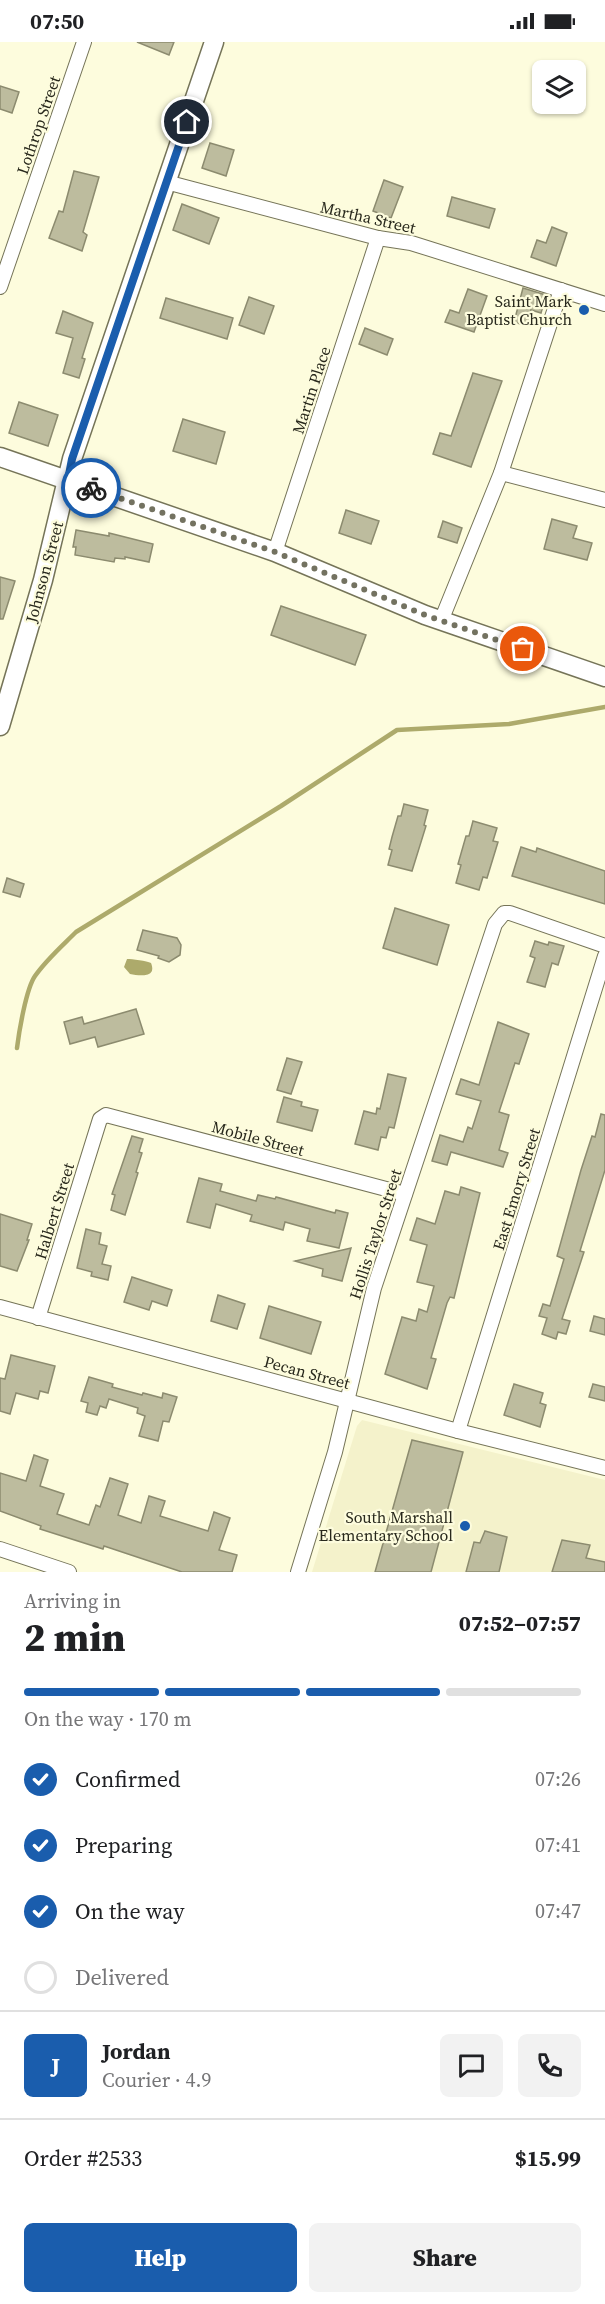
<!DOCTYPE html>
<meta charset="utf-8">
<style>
:root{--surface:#fff;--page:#f2f2f2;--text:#202124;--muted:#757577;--line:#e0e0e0;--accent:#1a5dad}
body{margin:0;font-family:"Source Serif 4",serif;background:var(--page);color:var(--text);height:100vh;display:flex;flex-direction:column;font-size:22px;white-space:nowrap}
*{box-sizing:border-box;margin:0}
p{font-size:20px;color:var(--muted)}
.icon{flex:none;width:33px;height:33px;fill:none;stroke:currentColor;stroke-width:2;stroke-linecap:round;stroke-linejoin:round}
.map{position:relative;height:1530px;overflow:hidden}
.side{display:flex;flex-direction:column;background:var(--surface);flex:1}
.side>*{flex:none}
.tools{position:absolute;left:532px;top:18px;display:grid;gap:12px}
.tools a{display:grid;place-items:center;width:54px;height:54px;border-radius:9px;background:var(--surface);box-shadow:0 2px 4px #0004;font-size:30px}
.pin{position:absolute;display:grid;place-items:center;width:51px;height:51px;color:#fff;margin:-26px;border:3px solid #fff;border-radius:50%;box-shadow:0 2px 6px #0007}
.courier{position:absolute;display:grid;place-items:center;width:60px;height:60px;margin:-30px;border:4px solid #1a5dad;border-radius:50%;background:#fff;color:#222;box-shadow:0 2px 8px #0007}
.summary em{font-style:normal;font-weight:800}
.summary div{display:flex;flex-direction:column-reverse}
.summary{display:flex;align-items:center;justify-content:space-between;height:102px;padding:0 24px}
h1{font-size:39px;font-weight:800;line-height:45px}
.bar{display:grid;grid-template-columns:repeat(4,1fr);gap:9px 6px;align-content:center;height:72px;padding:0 24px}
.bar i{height:8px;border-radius:4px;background:var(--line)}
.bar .active{background:var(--accent)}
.bar p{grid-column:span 4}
.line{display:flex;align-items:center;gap:15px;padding:0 24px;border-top:2px solid var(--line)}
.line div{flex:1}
.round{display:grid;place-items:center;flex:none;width:63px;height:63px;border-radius:9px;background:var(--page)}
ol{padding:0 24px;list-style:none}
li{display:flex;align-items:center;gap:18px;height:66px}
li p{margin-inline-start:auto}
li .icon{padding:6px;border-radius:50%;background:var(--accent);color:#fff;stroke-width:4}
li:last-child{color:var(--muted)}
li i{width:33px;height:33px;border:3px solid var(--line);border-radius:50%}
.primary-button{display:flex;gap:12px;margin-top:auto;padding:12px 24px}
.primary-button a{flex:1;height:69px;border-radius:9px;background:var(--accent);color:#fff;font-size:24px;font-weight:800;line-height:69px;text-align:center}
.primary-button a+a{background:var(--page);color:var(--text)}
.status{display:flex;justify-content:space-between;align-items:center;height:42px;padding:0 30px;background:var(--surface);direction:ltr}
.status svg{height:16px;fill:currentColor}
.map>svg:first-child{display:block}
.built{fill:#f4f2cb}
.water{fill:#adaa6b}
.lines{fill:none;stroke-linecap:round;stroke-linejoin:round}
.stream{stroke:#adaa6b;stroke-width:4.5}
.building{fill:#bdbc9e;stroke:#8c8b6f;stroke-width:1.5}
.street-casing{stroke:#757458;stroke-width:16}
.secondary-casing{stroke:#757458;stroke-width:21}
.street{stroke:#fff;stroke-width:14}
.secondary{stroke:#fff;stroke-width:18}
.done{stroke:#737260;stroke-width:6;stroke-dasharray:0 10.8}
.route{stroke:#1a5dad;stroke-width:8}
.poi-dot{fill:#1a5dad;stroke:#fdfcdd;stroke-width:2}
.labels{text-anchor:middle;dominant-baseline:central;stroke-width:4.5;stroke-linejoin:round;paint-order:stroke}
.street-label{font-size:16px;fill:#28281c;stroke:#fdfcdd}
.poi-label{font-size:16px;fill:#28281c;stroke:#fdfcdd;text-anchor:end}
</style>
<div class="status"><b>07:50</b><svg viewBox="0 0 49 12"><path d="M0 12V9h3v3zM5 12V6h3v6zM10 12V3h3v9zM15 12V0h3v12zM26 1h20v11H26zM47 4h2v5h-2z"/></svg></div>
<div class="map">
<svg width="605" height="1530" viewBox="0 0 605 1530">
<rect width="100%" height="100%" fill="#fdfcdd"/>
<polygon class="built" points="362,1378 605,1438 605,1530 312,1530 357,1384"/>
<path class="water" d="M 127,917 C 132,917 147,919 151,921 C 157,936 140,934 130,932 L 124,925 Z"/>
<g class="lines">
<path class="stream" d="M 17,1006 C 19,990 26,947 35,934 C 46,918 62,904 76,890 L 281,764 L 397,688 L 509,682 L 605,665"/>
</g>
<g class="building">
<polygon points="137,0 174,0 169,13"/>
<polygon points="0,44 19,50 12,71 0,67"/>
<polygon points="210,101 234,108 226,134 202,126"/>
<polygon points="74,129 99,135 83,190 87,193 82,209 49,196 59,169 63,170"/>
<polygon points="384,138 403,145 391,176 373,169"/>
<polygon points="452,155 495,167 489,186 447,174"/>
<polygon points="182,162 219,176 209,202 173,188"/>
<polygon points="552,185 567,191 556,224 531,215 537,198 546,201"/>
<polygon points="523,246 546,253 541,271 531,268 527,284 514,280"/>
<polygon points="468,247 487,254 474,290 445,280 450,268 459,271"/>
<polygon points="249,255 274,264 264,292 239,283"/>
<polygon points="166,256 233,276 227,297 160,276"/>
<polygon points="63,269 93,281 82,316 85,317 79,336 63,331 73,296 56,291"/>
<polygon points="365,286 393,297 387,313 359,302"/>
<polygon points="473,331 502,339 471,425 433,412 440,391 451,394"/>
<polygon points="19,360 58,373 48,404 9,391"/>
<polygon points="183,377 225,390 216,422 173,409"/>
<polygon points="346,468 379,479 371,502 339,491"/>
<polygon points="552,477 577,484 573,496 592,501 587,518 544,507"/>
<polygon points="443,479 462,486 457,501 438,495"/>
<polygon points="76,488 109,494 109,491 153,502 149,520 125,515 125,517 115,516 114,520 75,513 76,505 73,505"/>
<polygon points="0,535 15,539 3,577 0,577"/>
<polygon points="281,564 366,593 355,623 271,593"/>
<polygon points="404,762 428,768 424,783 426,784 412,829 388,823 392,808 389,807 392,795 398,774 401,774"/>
<polygon points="473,779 497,786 493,799 498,800 487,836 483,835 479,848 456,841 461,823 458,822 466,794 469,794"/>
<polygon points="521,805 536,810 537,806 605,829 605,862 512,834"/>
<polygon points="7,836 24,842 20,855 3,850"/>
<polygon points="395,866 449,883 437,923 383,906"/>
<polygon points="143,888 177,896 181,903 180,913 169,920 158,916 159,914 137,908"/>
<polygon points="535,899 548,903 549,900 564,904 558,923 552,921 545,945 527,940 535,916 530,914"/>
<polygon points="136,967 144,992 98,1005 95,995 70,1002 64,980 82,975 84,982"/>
<polygon points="498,980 529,992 519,1022 515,1021 499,1070 509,1073 499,1108 508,1111 503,1125 451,1110 447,1123 432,1119 440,1093 463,1100 468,1085 472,1087 481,1059 456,1052 461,1037 479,1043"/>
<polygon points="287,1016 302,1020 291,1052 277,1048"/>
<polygon points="388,1032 406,1036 394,1086 389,1085 386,1096 381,1095 378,1108 355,1102 364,1069 376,1072 377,1066 380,1067"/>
<polygon points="284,1055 302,1060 301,1064 318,1068 312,1089 277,1080"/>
<polygon points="601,1072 605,1073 605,1128 580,1209 584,1210 562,1277 570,1279 566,1292 558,1290 556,1297 542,1292 547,1276 539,1274 543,1262 550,1264 564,1217 557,1214 581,1128 592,1094 595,1095"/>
<polygon points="132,1094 143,1097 139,1110 142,1111 136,1130 138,1131 125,1173 111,1168 115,1153 112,1152"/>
<polygon points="199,1136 222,1142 220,1149 256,1159 258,1153 275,1157 276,1155 335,1171 336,1168 348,1171 339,1206 307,1199 310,1187 285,1180 283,1188 250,1179 252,1173 216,1162 210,1186 187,1180"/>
<polygon points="461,1145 480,1151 454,1256 450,1255 447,1261 431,1316 436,1317 427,1347 385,1332 402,1275 416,1279 419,1267 427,1270 434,1244 417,1240 427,1203 410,1198 417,1176 435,1182 445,1149 459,1153"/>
<polygon points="0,1172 32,1182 27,1198 29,1198 17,1229 0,1224"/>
<polygon points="86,1187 101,1191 99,1202 107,1204 102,1222 111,1224 108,1238 91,1234 92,1230 77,1226"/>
<polygon points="351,1206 342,1239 322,1234 323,1227 295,1219"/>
<polygon points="132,1235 172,1248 167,1264 152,1259 149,1268 124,1260"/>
<polygon points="218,1253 245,1262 237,1287 211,1279"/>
<polygon points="269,1264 321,1280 311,1312 260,1296"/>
<polygon points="594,1274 605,1277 605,1293 590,1289"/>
<polygon points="11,1313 55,1324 48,1351 40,1349 38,1357 16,1351 10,1372 0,1369 0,1336 5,1337"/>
<polygon points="89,1335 113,1342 112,1345 142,1353 143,1351 162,1356 163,1351 177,1355 169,1380 163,1379 158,1399 139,1394 145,1374 137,1371 138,1366 109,1357 106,1366 100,1364 97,1373 86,1370 88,1361 81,1359"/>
<polygon points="514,1342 543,1351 540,1361 546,1363 540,1385 504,1373"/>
<polygon points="593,1342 605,1345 605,1359 589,1355"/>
<polygon points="412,1398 463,1410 431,1530 375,1530"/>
<polygon points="34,1413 48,1418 40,1444 64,1452 57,1472 89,1483 96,1463 100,1465 110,1436 128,1442 118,1473 141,1481 149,1454 165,1459 160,1474 208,1489 214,1470 230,1476 219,1508 237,1513 232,1530 182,1530 104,1504 103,1507 40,1487 41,1484 0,1469 0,1431 26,1439"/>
<polygon points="485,1489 507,1495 499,1530 466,1530 474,1500 480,1501"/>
<polygon points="562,1498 590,1503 586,1516 605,1520 605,1530 552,1530"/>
</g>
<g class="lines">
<defs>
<g id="street">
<polyline points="166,140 378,196 411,201 605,262"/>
<polyline points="0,245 84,0"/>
<polyline points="501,431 605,458"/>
<polyline points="275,510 378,196"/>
<polyline points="441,579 501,431 561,248"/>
<polyline points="0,1265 458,1389 605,1426"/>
<polyline points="38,1276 100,1077 106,1073 405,1152"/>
<polyline points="458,1389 605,914"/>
<polyline points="0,1507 69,1530"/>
<polyline points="298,1530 335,1410 374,1246 495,882 504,871 510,871 605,904"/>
</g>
<g id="secondary">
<polyline points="0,415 275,510 425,573 605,635"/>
<polyline points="0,684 43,538 72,417 214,0"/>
</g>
</defs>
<use href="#street" class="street-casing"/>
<use href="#secondary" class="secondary-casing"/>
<use href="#street" class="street"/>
<use href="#secondary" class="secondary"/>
</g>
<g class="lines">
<polyline class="done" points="91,446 275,510 425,573 523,607"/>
<polyline class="route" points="91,446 68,438 72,417 187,80"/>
</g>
<g class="poi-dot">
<circle cx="584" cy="268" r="6"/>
<circle cx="465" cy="1484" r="6"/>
</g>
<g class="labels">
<g class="street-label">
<text transform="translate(38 83) rotate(-71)">Lothrop Street</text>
<text transform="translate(368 175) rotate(13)">Martha Street</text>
<text transform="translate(311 348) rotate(-72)">Martin Place</text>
<text transform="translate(44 530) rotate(-75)">Johnson Street</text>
<text transform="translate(258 1096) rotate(15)">Mobile Street</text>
<text transform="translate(516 1147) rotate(-73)">East Emory Street</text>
<text transform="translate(54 1169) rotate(-73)">Halbert Street</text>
<text transform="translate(375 1192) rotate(-72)">Hollis Taylor Street</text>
<text transform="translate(307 1330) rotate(15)">Pecan Street</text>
</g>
<g class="poi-label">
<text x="572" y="259">Saint Mark<tspan x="572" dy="18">Baptist Church</tspan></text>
<text x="453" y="1475">South Marshall<tspan x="453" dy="18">Elementary School</tspan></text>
</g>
</g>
</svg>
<div class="tools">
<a><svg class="icon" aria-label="layers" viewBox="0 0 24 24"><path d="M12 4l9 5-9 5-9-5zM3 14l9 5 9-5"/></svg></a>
</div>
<div class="pin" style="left:523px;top:607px;background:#ea580c"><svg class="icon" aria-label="bag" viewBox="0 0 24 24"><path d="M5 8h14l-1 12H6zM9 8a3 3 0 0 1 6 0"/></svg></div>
<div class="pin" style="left:187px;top:80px;background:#1f2937"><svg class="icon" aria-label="home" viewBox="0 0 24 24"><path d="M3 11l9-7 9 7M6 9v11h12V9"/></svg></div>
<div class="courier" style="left:91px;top:446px"><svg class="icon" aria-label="bike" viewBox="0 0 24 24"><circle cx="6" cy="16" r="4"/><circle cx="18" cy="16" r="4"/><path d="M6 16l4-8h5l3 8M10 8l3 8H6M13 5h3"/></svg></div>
</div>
<section class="side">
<div class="summary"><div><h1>2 min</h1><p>Arriving in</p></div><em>07:52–07:57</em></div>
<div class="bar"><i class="active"></i><i class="active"></i><i class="active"></i><i></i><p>On the way · 170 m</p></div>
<ol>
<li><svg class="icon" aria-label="check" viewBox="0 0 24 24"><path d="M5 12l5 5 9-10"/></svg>Confirmed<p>07:26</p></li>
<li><svg class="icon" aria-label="check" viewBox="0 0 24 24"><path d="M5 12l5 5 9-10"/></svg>Preparing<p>07:41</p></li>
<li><svg class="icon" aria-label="check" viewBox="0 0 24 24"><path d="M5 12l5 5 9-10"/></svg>On the way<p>07:47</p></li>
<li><i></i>Delivered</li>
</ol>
<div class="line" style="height:108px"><b class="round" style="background:var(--accent);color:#fff">J</b><div><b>Jordan</b><p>Courier · 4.9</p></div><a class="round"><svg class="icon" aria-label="chat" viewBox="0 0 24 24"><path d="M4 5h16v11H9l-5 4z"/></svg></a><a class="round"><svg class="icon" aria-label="phone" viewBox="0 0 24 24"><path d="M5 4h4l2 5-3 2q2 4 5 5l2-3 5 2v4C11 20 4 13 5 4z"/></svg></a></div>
<div class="line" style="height:78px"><div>Order #2533</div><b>$15.99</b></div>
<div class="primary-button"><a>Help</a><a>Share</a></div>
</section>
